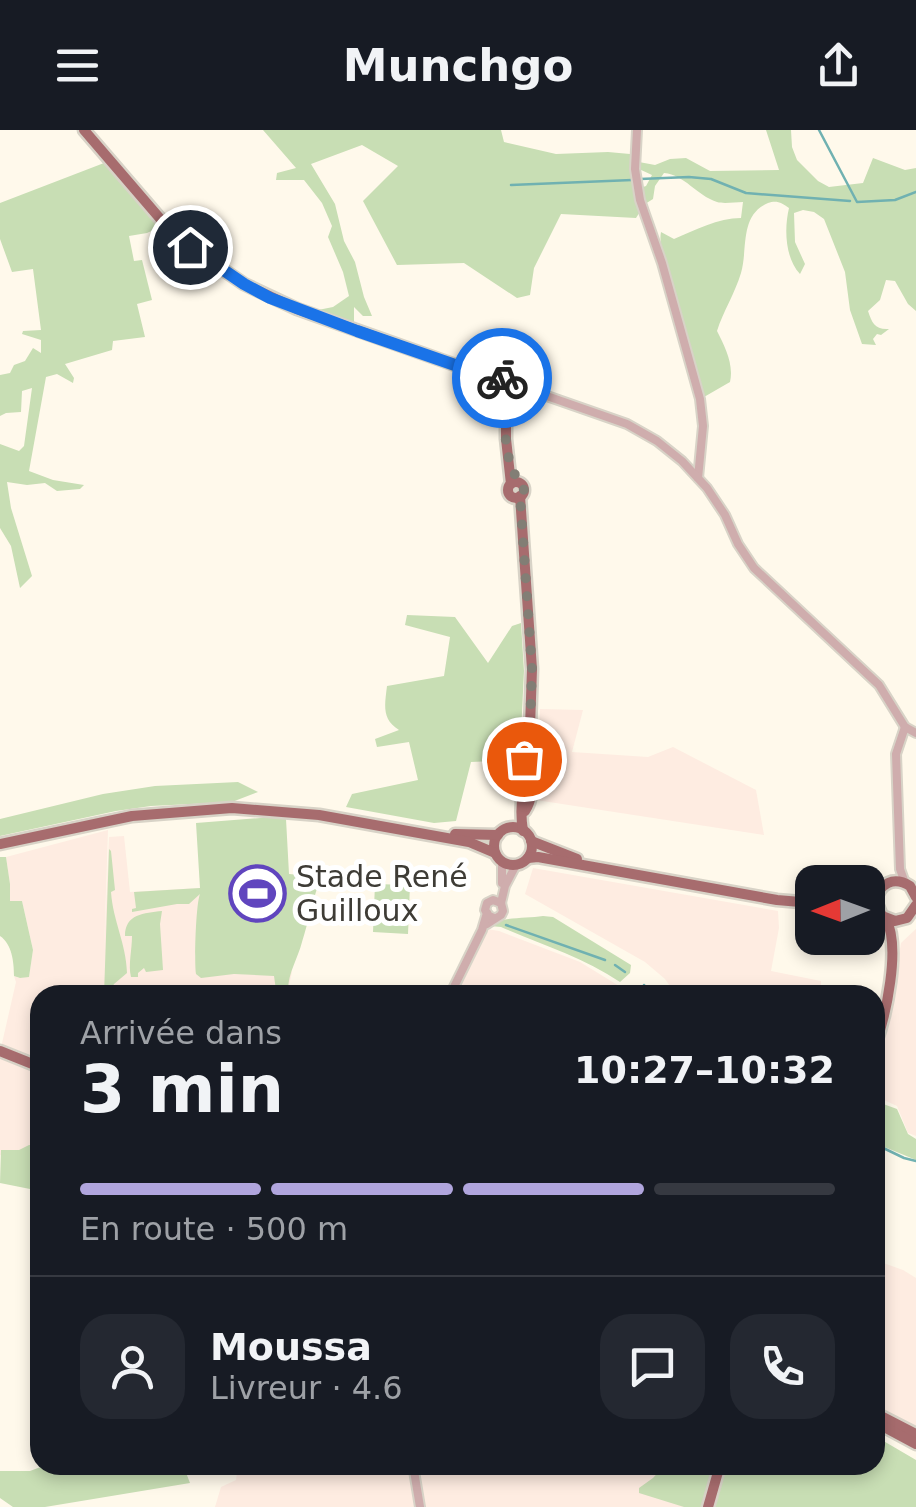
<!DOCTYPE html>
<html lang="fr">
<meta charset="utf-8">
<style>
:root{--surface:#171b24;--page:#242831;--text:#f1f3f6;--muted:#9ea1a6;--line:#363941;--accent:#b0a5dd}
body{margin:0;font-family:"DejaVu Sans",sans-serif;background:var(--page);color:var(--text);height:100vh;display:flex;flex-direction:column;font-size:38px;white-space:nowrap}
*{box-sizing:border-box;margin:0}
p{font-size:32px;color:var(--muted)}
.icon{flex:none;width:55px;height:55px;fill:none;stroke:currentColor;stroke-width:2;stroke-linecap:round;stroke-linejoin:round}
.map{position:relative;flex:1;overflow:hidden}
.drawer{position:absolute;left:30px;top:855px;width:855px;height:490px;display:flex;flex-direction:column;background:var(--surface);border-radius:30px;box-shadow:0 5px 15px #0003}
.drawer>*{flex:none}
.needle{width:65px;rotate:269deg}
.controls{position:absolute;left:795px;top:735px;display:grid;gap:20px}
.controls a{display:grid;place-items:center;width:90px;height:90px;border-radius:20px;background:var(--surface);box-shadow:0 5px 15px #0003;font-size:50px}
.pin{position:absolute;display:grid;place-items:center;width:85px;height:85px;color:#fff;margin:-42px;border:5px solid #fff;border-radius:50%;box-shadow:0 2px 10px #0007}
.courier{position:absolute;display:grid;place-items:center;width:100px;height:100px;margin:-50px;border:8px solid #1a73e8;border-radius:50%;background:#fff;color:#222;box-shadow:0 2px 12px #0007}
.headline em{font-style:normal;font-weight:700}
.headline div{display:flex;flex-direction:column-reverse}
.headline{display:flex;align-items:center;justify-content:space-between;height:170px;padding:0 50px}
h1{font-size:65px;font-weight:700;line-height:75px}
.bar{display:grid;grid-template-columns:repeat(4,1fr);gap:15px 10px;align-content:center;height:120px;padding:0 50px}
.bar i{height:12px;border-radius:8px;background:var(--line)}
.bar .selected{background:var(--accent)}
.bar p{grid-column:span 4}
.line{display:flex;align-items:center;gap:25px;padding:0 50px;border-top:2px solid var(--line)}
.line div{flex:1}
.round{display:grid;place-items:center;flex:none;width:105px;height:105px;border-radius:30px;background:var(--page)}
header{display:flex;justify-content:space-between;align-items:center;height:130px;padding:0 50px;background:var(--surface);font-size:45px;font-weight:700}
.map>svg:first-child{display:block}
.commercial{fill:#feece1}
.green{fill:#c8deb4}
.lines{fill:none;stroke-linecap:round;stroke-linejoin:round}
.stream{stroke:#70b1b1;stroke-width:2.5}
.minor-casing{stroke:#d8d3c7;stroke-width:12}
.major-casing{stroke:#d8d3c7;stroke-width:15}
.minor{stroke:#cfadad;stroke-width:8}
.major{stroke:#a76c6e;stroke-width:10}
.done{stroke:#827e75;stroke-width:10;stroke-dasharray:0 18}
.route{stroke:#1a73e8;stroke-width:12}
.labels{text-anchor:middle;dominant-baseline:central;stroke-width:10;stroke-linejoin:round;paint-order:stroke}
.poi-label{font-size:30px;fill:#3e3c36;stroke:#fff;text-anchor:start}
</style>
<header><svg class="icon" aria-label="menu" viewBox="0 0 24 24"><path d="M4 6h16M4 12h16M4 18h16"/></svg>Munchgo<svg class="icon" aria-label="share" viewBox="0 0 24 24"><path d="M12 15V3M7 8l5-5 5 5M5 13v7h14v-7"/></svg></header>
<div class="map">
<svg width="916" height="1377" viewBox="0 0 916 1377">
<rect width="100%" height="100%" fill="#fff9eb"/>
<g class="commercial">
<polygon points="540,579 583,580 572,622 648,627 673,617 756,660 764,705 536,670"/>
<polygon points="108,700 104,823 109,707 124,706 130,762 200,758 292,842 288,860 275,860 275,865 40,865 40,1034 0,1025 0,922 16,852 14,846 19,848 29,846 33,820 22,771 10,772 10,754 6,727"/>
<polygon points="533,738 778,781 779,798 771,841 821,851 821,865 676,865 665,849 645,832 525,764"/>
<polygon points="487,799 499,801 580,832 624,859 629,865 457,865"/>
<polygon points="916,799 916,1006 908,1003 897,976 875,966 875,930 885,907 901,813"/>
<polygon points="875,1130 903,1140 916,1148 916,1299 875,1277"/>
<polygon points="238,1335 714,1335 702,1377 215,1377 221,1357 236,1350"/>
</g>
<g class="green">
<path d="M 263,0 L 501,0 L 504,12 L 556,24 L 608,22 L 630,24 L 634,60 L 646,56 L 652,45 L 639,39 L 639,32 L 655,35 L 670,29 L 686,28 L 710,41 L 779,40 L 766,0 L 791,0 L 792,17 L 797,30 L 818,51 L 829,57 L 863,53 L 873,28 L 905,40 L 916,38 L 916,181 L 908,174 L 895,151 L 886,150 L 880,170 L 868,181 C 872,193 875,200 889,199 L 881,205 L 877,204 L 873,209 L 876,215 L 862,214 L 850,180 L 845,142 L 824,89 L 814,82 L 803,80 L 794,83 L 795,112 L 805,134 L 800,144 C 785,128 784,99 789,78 C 782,73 777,70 768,73 C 739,85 748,120 741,143 C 735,163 723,182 717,201 C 725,217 734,234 730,252 L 704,267 C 692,229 677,185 670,146 C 668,132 658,118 661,102 L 674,109 C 695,100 718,88 741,88 L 743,72 C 735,72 724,74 717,72 C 696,65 685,45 664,43 L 655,56 L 653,69 L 645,74 L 636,88 L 561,84 L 534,138 L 530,165 L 517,168 L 464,133 L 397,135 L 363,71 L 398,36 L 362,15 L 311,34 L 335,74 L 344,111 L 355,132 L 364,167 L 372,186 L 363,186 L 354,177 L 354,194 L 318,180 L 333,177 L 349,166 L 343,142 L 328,107 L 332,96 L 322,73 L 304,50 L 276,50 L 277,43 L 296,38 Z"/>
<polygon points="104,33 160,97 147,103 129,106 134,131 142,130 152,170 137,174 145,207 113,211 112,220 65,234 74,248 73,253 57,244 46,247 29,341 53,350 84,355 80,359 57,361 45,353 27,355 7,352 11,378 32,446 20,458 11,416 0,398 0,314 19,321 24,316 32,258 22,261 21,282 6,283 0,286 0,245 10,243 14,235 25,231 33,218 41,223 41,210 22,204 23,201 41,200 33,139 12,142 0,109 0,73"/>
<path d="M 407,485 L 455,487 L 488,533 L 512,496 L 521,493 L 524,541 L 521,603 L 516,612 L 513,630 L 471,632 L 456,691 L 434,693 L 346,677 L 352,664 L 418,650 L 409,612 L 377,617 L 375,609 L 399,600 C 381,589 385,574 387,556 L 444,546 L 450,507 L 405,495 Z"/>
<polygon points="238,652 258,662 232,672 151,676 116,681 0,706 0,689 103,664 155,656"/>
<path d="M 273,687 L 286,689 L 289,744 L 321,747 C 313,768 309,790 302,812 C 298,828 288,843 288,860 L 276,860 L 274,846 L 234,844 L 201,848 L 196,844 C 194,832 196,773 200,764 L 189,774 L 177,774 L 132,782 L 132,779 L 136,778 L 134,762 L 200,758 L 196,693 Z"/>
<path d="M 109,719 L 111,721 L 115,760 L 111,762 C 113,791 126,813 127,843 L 114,854 L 108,865 L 104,865 Z"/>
<path d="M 0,727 L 6,727 L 10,754 L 10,771 L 22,771 L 33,820 L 29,847 L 20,848 L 14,846 C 14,832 12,814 0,806 Z"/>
<polygon points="375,754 410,755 408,804 373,802"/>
<path d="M 162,781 L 160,794 L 163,840 L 146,842 L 144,838 L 138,843 L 138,847 L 131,847 C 128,835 132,820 132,806 L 125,806 C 125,784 144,783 162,781 Z"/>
<path d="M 543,786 L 553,787 L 631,835 L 630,843 L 620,852 C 583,827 542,815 501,797 L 490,796 C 500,786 526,789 543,786 Z"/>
<polygon points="875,971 897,979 908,1004 916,1009 916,1030 875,1013"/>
<polygon points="29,1015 34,1015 33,1032 40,1034 40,1061 0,1053 1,1020 19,1020"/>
<polygon points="875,1306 916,1330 916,1377 714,1377 727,1335 875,1335"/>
<polygon points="46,1335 183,1335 190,1353 45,1377 13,1377 0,1368 0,1341 30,1341"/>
<polygon points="665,1335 713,1335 701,1377 684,1377 639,1363 639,1358 653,1348"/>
</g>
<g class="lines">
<g class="stream">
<polyline points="819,0 857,72 895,70 916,62"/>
<polyline points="640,49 689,47 711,49 746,63 850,71"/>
<polyline points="511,55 632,50"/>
<polyline points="506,795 605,830"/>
<polyline points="615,835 625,842"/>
<polyline points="644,855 651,865"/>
<polyline points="875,1014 904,1028 916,1031"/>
</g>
<defs>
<g id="minor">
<polyline points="637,0 635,39 640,70 662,133 700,269 703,296 698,348"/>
<polyline points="522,252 544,265 627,294 657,311 682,331 707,358 725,385 738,414 754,438 879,555 905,597 916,603"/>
<polyline points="905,597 896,624 900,739 905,753"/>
<polyline points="502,732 502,753"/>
<polyline points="501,773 505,756 516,735"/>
<polyline points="487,794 501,785 503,781 501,773 493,770 487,773 485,780 489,786 494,788"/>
<polyline points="450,865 482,800 487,783"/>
<polyline points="413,1335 420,1377"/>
</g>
<g id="major">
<polyline points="84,0 163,92 190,117 244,154 297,179 475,242 500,255"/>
<circle cx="511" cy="254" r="11"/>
<polyline points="506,264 506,309 511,354"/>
<circle cx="516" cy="360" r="8"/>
<polyline points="520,366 532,539 530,597 525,617"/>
<circle cx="530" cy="623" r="8"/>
<path d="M 525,681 C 532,670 533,657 528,644"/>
<circle cx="513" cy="716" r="19"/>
<path d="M 523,701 C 519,677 523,653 532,631"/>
<polyline points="455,704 498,705"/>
<polyline points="531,711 577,729"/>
<polyline points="0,714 132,686 232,678 319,685 469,712 495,723"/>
<polyline points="528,728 538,727 777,770 812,773"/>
<path d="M 916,767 L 910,756 C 894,746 879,753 876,771 L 882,786 L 895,791 L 907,788 L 916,775"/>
<path d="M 875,915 C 886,886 901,817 886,789"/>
<polyline points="0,921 40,937"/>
<polyline points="875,1283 916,1304"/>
<polyline points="875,1292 916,1314"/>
<polyline points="708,1377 720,1335"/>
</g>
</defs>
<use href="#minor" class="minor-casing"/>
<use href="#major" class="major-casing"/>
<use href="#minor" class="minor"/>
<use href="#major" class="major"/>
</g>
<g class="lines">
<path class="done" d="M 502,248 L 500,255 L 503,262 L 514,265 C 500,298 504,332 524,360 L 520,366 L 532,539 L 530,598 L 533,616 L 528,616 L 523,619 L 524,629"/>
<polyline class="route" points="190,117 244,154 270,168 357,201 475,242 504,245 502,248"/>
</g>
<defs>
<symbol id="stadium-ring" viewBox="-11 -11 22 22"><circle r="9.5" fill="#fff" stroke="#6045be" stroke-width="1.5"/><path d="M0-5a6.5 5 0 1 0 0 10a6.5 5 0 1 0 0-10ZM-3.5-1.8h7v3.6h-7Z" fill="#6045be"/></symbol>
</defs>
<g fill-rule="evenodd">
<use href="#stadium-ring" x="226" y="732" width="63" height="63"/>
</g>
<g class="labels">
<g class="poi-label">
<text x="296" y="746">Stade René<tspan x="296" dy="34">Guilloux</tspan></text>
</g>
</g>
</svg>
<div class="controls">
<a><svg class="needle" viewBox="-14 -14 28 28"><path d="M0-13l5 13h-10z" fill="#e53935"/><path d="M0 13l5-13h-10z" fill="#9ea1a6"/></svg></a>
</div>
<div class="pin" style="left:524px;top:629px;background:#ea580c"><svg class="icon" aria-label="bag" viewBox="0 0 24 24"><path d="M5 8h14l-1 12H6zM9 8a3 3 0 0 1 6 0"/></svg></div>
<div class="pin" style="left:190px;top:117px;background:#1f2937"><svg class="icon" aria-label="home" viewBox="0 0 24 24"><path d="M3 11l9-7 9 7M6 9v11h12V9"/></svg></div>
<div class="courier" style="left:502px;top:248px"><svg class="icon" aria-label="bike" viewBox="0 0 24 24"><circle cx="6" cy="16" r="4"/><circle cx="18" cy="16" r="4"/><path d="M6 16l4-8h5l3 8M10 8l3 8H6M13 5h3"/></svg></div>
<section class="drawer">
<div class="headline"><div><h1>3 min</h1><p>Arrivée dans</p></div><em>10:27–10:32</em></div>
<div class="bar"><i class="selected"></i><i class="selected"></i><i class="selected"></i><i></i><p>En route · 500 m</p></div>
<div class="line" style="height:180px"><a class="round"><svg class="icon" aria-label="person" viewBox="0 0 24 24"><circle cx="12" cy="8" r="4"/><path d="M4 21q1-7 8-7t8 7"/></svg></a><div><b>Moussa</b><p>Livreur · 4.6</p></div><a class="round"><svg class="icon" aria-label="chat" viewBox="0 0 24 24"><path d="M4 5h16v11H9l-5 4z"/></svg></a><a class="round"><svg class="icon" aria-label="phone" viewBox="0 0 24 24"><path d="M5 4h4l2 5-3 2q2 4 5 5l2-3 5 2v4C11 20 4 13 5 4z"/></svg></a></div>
</section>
</div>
